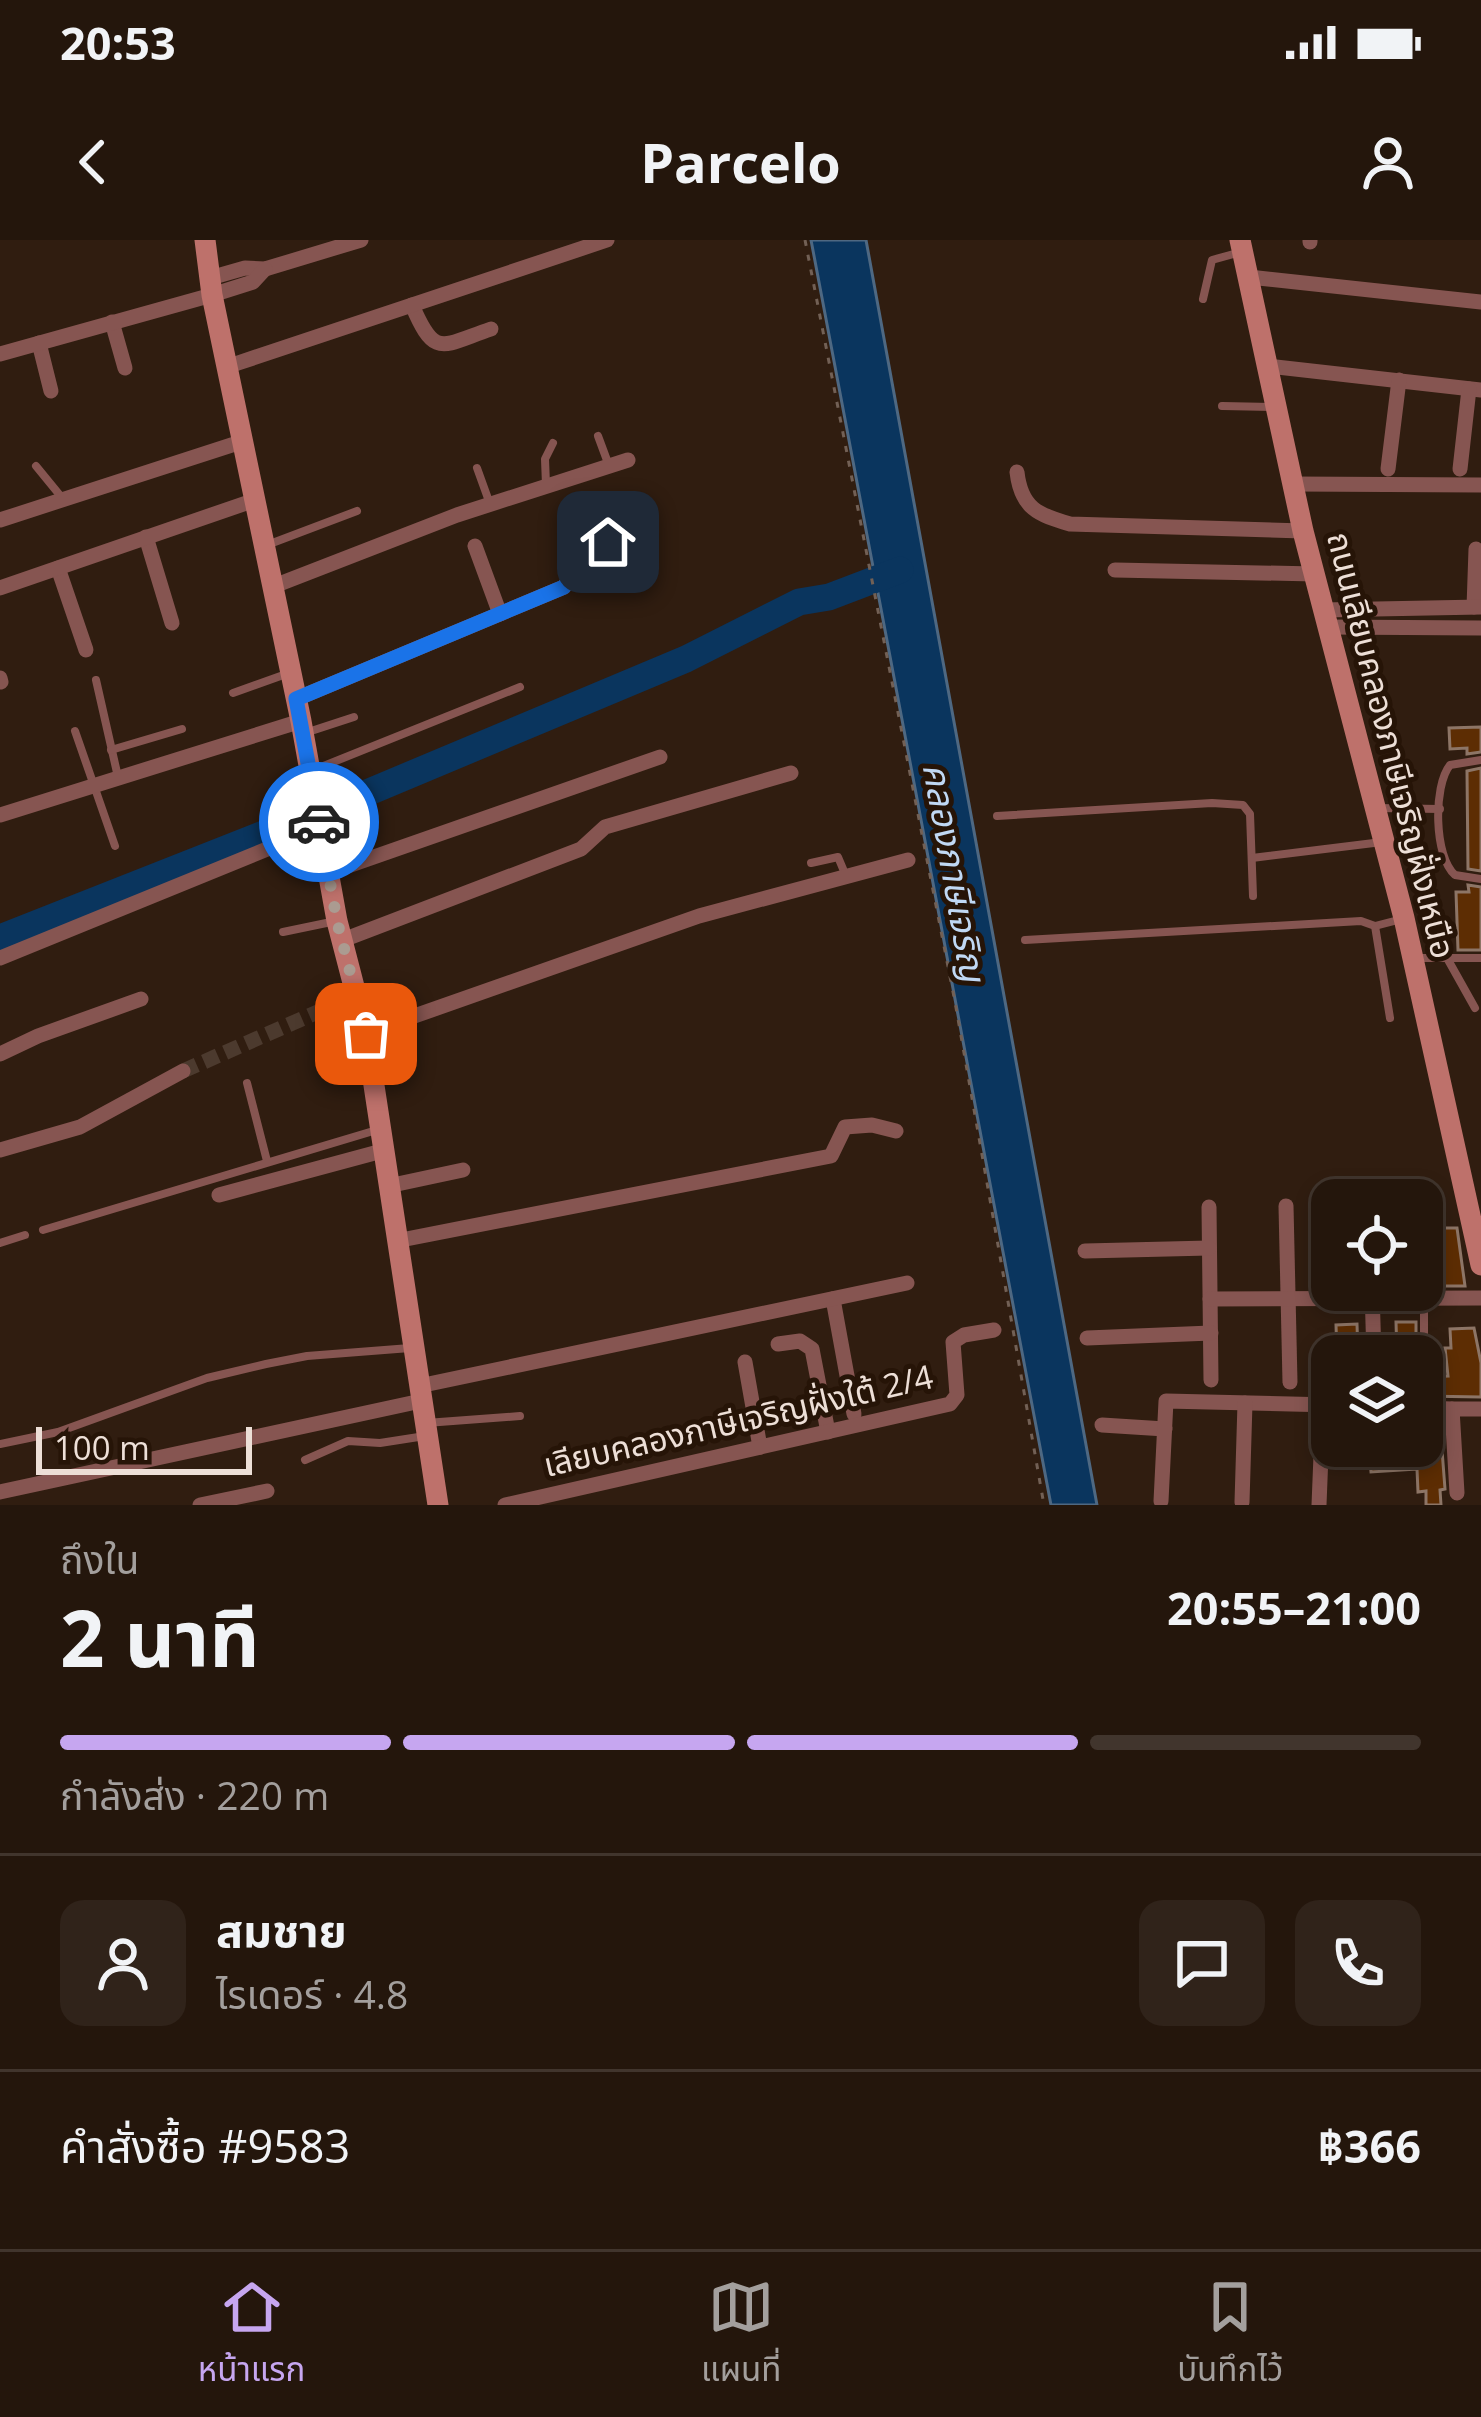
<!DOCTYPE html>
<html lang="th">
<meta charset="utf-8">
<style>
:root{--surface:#24160c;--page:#30231a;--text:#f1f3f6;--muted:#a39f9d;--line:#41352d;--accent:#c6a6f0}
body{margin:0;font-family:"Open Sans","Noto Sans Thai",sans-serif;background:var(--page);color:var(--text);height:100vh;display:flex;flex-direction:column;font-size:45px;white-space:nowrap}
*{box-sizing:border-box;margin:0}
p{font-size:39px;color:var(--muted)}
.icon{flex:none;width:66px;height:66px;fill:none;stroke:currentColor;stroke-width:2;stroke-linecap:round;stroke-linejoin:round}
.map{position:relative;height:1265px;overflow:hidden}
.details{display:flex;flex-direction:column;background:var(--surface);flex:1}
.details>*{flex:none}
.fabs{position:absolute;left:1311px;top:939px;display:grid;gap:24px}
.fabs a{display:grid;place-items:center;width:132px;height:132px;border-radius:24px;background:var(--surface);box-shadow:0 6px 18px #0003,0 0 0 3px var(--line);font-size:60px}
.scale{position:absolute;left:36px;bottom:30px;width:216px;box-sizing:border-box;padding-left:12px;border:6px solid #eddfd7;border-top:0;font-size:33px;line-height:42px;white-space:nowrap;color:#eddfd7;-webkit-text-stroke:9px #261407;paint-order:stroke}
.pin{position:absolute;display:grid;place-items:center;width:102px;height:102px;color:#fff;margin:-51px;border-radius:24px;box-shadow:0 6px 18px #0006}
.courier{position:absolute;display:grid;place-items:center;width:120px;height:120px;margin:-60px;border:9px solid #1a73e8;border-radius:50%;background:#fff;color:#222;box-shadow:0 3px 15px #0007}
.summary em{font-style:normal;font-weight:700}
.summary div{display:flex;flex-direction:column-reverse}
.summary{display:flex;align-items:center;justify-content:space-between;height:204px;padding:0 60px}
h1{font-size:78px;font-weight:700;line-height:90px}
.bar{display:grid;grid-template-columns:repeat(4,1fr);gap:18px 12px;align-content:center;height:144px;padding:0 60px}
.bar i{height:15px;border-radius:9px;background:var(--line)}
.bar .current{background:var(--accent)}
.bar p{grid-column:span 4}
.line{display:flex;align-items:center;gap:30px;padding:0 60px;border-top:3px solid var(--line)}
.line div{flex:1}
.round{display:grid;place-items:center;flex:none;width:126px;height:126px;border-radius:24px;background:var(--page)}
.status{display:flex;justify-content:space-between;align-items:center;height:84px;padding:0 60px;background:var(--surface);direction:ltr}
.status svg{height:33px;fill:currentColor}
header{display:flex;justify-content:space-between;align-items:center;height:156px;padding:0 60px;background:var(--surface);font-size:54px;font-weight:700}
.tabs{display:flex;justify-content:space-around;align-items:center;height:168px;border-top:3px solid var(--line);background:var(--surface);font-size:33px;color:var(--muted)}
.tabs a{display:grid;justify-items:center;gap:6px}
.tabs .current{color:var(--accent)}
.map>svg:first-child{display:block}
.water{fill:#0a355e;stroke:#4e6882;stroke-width:3}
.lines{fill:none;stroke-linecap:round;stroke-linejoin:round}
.river{stroke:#0a355e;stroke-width:27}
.building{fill:#5d2d03;stroke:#8d7566;stroke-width:3}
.street-tunnel{stroke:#4c3a2e;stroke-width:15;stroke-dasharray:15 8;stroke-linecap:butt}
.path{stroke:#726055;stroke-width:3;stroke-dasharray:6 9;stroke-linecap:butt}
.lane{stroke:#865551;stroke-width:8}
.street{stroke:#865551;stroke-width:15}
.secondary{stroke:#be716b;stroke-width:21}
.done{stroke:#ab9b91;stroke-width:12;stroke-dasharray:0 21.6}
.route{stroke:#1a73e8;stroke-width:15}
.labels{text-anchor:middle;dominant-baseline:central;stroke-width:10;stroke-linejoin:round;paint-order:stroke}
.street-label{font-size:33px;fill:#eddfd7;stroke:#261407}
.water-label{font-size:36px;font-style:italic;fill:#c0d8f4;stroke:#261407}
</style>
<div class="status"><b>20:53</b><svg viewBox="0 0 49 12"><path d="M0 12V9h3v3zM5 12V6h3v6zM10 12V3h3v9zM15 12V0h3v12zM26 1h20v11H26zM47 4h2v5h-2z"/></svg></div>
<header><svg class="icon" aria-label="back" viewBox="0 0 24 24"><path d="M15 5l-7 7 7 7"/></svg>Parcelo<svg class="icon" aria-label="person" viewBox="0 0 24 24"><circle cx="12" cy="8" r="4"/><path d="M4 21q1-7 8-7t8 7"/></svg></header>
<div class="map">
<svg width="1481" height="1265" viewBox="0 0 1481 1265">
<rect width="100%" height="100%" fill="#301d10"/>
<polygon class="water" points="811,0 866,0 1097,1265 1051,1265"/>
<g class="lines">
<polyline class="river" points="0,698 350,560 686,419 799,362 829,357 900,330"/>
</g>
<g class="building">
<polygon points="1481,487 1481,512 1467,514 1467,508 1450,509 1449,488"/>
<polygon points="1481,528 1481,631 1468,629 1467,531"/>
<polygon points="1468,645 1481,647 1481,710 1458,710 1456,652 1469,652"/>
<polygon points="1432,988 1457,988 1465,1046 1433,1046"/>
<polygon points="1396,1082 1416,1082 1416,1116 1397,1116"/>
<polygon points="1357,1084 1358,1116 1337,1116 1336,1085"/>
<polygon points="1474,1088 1481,1123 1481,1157 1423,1156 1423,1137 1448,1136 1445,1108 1451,1108 1450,1089"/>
<polygon points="1401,1206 1401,1211 1442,1210 1445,1249 1440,1250 1441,1265 1426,1265 1426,1251 1418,1252 1417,1229 1371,1232 1369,1208"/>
</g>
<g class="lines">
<polyline class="street-tunnel" points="183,831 338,763"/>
<polyline class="path" points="805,0 955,762 1044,1265"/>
<g class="lane">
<polyline points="1203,59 1212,20 1241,12"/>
<polyline points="1222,166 1274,167"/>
<polyline points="598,196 608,223"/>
<polyline points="36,226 63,259"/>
<polyline points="477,228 490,264"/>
<polyline points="546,245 545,219 553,203"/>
<polyline points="267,305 357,271"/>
<polyline points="96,440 118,537"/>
<polyline points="233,453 289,433"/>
<polyline points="75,491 115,606"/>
<polyline points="305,493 354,477"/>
<polyline points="111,510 182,489"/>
<path d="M 1481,520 L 1450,525 C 1433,546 1434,617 1455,635 L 1481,639"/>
<polyline points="311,531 520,447"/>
<polyline points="1377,568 1440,569"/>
<polyline points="997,576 1212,563 1243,565 1250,574 1253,656"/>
<polyline points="1252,618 1382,602"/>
<polyline points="811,623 838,617 846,636"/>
<polyline points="1375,686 1402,679"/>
<polyline points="283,692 336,681"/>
<polyline points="1025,700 1361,681 1375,686 1390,778"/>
<polyline points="1415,718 1481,718"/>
<polyline points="1447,718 1475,768"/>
<polyline points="247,843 267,921"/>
<polyline points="43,990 380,889"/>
<polyline points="0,1003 25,995"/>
<polyline points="1424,1061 1424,1119"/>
<polyline points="426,1183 520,1176"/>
<polyline points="0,1204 58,1192 207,1138 266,1124 307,1116 410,1108"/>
<polyline points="305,1220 348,1201 380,1203 425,1196"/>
</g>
<g class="street">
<polyline points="1310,2 1310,0"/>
<polyline points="1249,37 1481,62"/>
<polyline points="210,38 245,28 265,29 361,0"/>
<path d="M 412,65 C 435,119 441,106 491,89"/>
<polyline points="112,82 125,128"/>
<polyline points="39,103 51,151"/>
<polyline points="0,114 212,55 253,42 265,29"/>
<polyline points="229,126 607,0"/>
<polyline points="1268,126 1481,150"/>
<polyline points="1388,229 1399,140"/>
<polyline points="1460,229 1469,149"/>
<path d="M 1017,232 C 1021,268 1038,275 1070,284 L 1303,291"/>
<polyline points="1293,244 1481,245"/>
<polyline points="0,280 244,201"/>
<polyline points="146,297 172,383"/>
<polyline points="475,306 500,374"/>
<polyline points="58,328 86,410"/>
<polyline points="1115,330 1315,334"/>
<polyline points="274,346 457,275 628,220"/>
<polyline points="0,348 255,260"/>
<polyline points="1474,367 1476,309"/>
<polyline points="1323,370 1481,367"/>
<polyline points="1328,387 1481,388"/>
<polyline points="0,438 1,442"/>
<path d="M 296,459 L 564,347 C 572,334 584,331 594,319 C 614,296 618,299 647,289"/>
<polyline points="0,575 301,481"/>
<polyline points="328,633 660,517"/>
<polyline points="343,700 581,609 605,587 791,533"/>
<polyline points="0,718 321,587"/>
<polyline points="366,793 699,676 908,620"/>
<polyline points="0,814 38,796 141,759"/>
<polyline points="0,910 80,887 183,831"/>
<polyline points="388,946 463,930"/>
<polyline points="219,955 382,911"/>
<polyline points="1286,966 1290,1142"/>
<polyline points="1209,967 1211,1140"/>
<polyline points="396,1001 831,916 845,887 872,885 896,891"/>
<polyline points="1085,1011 1209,1008"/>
<polyline points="1372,1050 1374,1116"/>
<polyline points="833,1059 854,1174"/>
<polyline points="1210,1059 1481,1058"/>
<polyline points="1087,1098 1211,1093"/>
<polyline points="778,1104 800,1101 812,1109 828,1192"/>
<polyline points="745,1122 760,1207"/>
<polyline points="419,1146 907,1043"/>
<polyline points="1422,1168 1452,1169"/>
<polyline points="1102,1185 1165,1189"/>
<polyline points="0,1252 421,1161"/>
<polyline points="1457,1253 1452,1169 1481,1169"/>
<polyline points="1161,1261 1166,1161 1332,1165"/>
<polyline points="1242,1262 1245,1163"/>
<polyline points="200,1265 267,1251"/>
<polyline points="505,1265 950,1164 957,1155 953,1102 964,1095 994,1090"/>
<polyline points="1319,1265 1323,1165"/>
</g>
<g class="secondary">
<polyline points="205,0 212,55 301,481 337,681 366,793 438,1265"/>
<polyline points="1240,0 1303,291 1404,678 1481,1025"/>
</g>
</g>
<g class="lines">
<polyline class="done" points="319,582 337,681 366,794"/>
<polyline class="route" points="319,582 296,459 564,347 573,333 591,323 608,302"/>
</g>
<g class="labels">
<g class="street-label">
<text transform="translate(1392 505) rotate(76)">ถนนเลียบคลองภาษีเจริญฝั่งเหนือ</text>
<text transform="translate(738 1180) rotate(-13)">เลียบคลองภาษีเจริญฝั่งใต้ 2/4</text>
</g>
<g class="water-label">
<text transform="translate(955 632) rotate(80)">คลองภาษีเจริญ</text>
</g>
</g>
</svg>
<div class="fabs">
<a><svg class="icon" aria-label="locate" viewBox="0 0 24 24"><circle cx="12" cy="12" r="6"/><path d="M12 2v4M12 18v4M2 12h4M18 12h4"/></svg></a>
<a><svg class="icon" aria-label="layers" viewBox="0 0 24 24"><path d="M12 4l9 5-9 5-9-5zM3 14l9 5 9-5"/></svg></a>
</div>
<div class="scale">100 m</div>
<div class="pin" style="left:366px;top:794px;background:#ea580c"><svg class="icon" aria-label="bag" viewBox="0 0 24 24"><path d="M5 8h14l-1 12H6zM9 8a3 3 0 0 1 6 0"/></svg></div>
<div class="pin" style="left:608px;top:302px;background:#1f2937"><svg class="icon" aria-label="home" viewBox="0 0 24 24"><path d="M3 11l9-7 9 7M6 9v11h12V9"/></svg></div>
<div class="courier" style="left:319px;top:582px"><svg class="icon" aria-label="car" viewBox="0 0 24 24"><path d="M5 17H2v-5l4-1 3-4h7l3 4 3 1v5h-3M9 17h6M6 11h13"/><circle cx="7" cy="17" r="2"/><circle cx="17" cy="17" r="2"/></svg></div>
</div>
<section class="details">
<div class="summary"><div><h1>2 นาที</h1><p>ถึงใน</p></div><em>20:55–21:00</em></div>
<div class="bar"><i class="current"></i><i class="current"></i><i class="current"></i><i></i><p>กำลังส่ง · 220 m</p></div>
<div class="line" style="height:216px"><a class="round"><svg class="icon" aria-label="person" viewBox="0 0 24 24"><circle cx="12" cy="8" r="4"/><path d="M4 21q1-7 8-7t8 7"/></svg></a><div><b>สมชาย</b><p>ไรเดอร์ · 4.8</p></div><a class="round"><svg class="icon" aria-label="chat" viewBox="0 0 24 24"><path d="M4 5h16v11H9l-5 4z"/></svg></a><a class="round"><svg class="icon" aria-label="phone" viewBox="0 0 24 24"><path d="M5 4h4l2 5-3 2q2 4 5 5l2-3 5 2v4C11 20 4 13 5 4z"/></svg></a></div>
<div class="line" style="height:156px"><div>คำสั่งซื้อ #9583</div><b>฿366</b></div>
</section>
<nav class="tabs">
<a class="current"><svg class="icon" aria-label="home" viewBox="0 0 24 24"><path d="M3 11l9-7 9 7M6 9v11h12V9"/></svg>หน้าแรก</a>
<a><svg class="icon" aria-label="map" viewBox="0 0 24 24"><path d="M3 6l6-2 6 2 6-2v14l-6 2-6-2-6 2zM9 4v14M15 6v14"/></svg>แผนที่</a>
<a><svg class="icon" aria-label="saved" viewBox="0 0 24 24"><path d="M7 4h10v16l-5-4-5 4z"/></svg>บันทึกไว้</a>
</nav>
